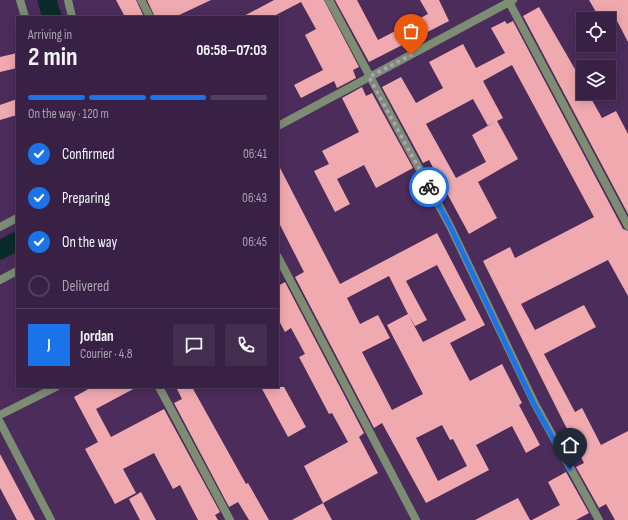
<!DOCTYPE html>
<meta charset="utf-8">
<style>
:root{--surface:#382144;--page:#432e4f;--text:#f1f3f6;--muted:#aba3b2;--line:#523e5d;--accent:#1a73e8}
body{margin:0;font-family:"Sofia Sans Condensed",sans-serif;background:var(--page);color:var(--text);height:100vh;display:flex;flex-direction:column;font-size:15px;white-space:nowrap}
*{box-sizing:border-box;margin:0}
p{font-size:13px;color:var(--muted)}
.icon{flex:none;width:22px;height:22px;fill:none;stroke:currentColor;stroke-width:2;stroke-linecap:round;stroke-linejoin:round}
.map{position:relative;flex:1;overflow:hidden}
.panel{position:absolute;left:16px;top:16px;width:263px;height:372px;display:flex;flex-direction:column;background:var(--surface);border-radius:0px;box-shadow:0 2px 10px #0003,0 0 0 1px var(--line)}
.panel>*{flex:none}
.fabs{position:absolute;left:576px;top:12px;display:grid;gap:8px}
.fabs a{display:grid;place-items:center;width:40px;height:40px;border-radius:0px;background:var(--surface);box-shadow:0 2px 10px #0003,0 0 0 1px var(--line);font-size:20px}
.pin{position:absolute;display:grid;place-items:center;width:34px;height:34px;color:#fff;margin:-41px -17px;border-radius:50% 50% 50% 0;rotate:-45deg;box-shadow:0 0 4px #0007}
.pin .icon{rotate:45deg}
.courier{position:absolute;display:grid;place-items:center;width:40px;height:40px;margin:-20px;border:3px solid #1a73e8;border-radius:50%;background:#fff;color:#222;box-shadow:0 1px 5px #0007}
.headline em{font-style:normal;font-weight:700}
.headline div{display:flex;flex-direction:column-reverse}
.headline{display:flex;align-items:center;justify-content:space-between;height:68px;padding:0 12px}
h1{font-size:26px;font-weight:700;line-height:30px}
.bar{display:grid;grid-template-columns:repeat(4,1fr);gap:6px 4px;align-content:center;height:48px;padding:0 12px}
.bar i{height:5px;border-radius:3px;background:var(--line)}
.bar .selected{background:var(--accent)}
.bar p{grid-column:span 4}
.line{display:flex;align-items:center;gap:10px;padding:0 12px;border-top:1px solid var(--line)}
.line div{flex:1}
.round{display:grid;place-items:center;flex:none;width:42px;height:42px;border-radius:0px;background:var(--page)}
ol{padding:0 12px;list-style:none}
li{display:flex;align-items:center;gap:12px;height:44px}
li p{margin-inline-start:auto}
li .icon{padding:4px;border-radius:50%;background:var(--accent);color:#fff;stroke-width:4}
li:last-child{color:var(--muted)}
li i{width:22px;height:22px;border:2px solid var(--line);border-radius:50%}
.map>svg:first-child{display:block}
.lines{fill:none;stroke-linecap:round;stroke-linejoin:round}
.canal{stroke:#0b2b2b;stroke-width:19}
.building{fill:#f0a9af;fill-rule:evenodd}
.service{stroke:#7d8d74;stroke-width:8}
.minor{stroke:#7d8d74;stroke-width:8}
.done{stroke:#b49ec0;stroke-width:4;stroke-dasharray:0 7.2}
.route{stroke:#1a73e8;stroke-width:5}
</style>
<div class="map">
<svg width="628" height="520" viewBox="0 0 628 520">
<rect width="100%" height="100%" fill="#4b2c5a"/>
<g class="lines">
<g class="canal">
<polyline points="47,0 52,17"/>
<polyline points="0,250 17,241"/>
</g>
</g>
<g class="building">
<polygon points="116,0 136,0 144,17 125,17"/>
<polygon points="147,0 211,0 175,17 155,17"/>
<polygon points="274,0 324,0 359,67 353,70 356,78 337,88 334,81 301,98 294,85 323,70 305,35 316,29 301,2 272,17 242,17"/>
<polygon points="335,0 357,0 378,40 428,14 420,0 439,0 449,21 369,62"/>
<polygon points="589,0 628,0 628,42 616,19 600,19"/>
<polygon points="539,7 583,83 583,93 588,93 602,118 616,111 628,134 628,214 523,16"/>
<path d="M 505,21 L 507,24 L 513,21 L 623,229 L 628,231 L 628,296 L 608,260 L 521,304 L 535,330 L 584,305 L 596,327 L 544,354 L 575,412 L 582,408 L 601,445 L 628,431 L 628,520 L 615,520 L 606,504 L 599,508 L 576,467 L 584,463 L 483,261 L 510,247 L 515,258 L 594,217 L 512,65 L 483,81 L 503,118 L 497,121 L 518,159 L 478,182 L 497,218 L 469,234 L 429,160 L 423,163 L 382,87 L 401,77 L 416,103 L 443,88 L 429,62 L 463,44 L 476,68 L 505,53 L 491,28 ZM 473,99 L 488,126 L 496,121 L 472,135 L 486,162 L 456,178 L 426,124 Z"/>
<polygon points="17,53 17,68 0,72 0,57"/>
<polygon points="362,87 366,96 372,93 413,168 376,188 364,165 337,179 350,204 335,212 314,171 329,164 322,151 359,132 342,98"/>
<polygon points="17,99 17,115 0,120 0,105"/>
<path d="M 278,164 L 340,284 L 437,233 L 485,325 L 450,343 L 470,381 L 502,364 L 522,403 L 519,405 L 540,445 L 526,453 L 512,426 L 476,445 L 489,470 L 426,503 L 382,423 L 374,428 L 295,277 L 304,272 L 278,221 ZM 437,265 L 466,320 L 423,342 L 408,314 L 415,326 L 427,320 L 406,281 ZM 389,276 L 408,314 L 387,325 L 423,394 L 392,410 L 362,352 L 390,338 L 378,315 L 360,324 L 347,298 ZM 442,425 L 450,440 L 453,439 L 467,466 L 438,481 L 416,438 Z"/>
<polygon points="285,282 364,433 359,437 378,473 323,503 304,466 348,442 332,413 329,414 299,357 305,354 291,328 285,332 278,319 278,286"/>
<polygon points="92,387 137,387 96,409 111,437 164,409 220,512 215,515 218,520 198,520 180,485 173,489 154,453 123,469 136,493 115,504 85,449 98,442 74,397"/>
<polygon points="176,387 192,387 246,484 248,483 269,520 249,520 238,502 229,507 174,403 182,399"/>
<polygon points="261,387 284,387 306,427 288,437"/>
<polygon points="0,454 35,520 17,520 0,488"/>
<polygon points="566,472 589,513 576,520 532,520 560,505 548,482"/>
<polygon points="141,492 156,520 140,520 129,499"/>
<polygon points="518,498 530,520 475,520 504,505"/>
<polygon points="323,503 332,520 292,520"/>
</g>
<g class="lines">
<g class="service">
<polyline points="68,0 72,17"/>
<polyline points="0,280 17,271"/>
</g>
<g class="minor">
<polyline points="20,0 25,17"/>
<polyline points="141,0 150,17"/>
<polyline points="329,0 450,226 535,404 599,520"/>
<polyline points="508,0 628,226"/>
<polyline points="278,126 513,0"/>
<polyline points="0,227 17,218"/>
<polyline points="278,257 416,520"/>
<polyline points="159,387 230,520"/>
<polyline points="0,415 56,387"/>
<polyline points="0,422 51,520"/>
</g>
</g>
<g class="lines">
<polyline class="done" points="411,55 369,77 429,187"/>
<polyline class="route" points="429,187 450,226 534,404 570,469"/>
</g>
</svg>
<div class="fabs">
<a><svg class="icon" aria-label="locate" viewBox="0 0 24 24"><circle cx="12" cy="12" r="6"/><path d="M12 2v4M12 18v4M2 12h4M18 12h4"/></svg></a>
<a><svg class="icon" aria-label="layers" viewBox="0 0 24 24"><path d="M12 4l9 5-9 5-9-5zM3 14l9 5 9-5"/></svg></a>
</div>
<div class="pin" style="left:411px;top:55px;background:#ea580c"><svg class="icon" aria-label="bag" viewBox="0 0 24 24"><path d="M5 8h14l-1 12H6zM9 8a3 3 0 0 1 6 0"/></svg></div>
<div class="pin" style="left:570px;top:469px;background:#1f2937"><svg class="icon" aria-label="home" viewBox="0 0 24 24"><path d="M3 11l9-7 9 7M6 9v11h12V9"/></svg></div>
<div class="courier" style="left:429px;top:187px"><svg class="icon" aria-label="bike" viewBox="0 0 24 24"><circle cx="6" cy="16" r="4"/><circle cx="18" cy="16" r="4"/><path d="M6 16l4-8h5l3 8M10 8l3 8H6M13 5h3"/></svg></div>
<section class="panel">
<div class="headline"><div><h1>2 min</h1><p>Arriving in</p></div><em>06:58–07:03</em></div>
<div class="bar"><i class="selected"></i><i class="selected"></i><i class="selected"></i><i></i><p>On the way · 120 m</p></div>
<ol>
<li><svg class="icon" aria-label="check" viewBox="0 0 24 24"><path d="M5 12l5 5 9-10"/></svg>Confirmed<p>06:41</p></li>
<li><svg class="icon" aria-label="check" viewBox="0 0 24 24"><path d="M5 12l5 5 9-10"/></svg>Preparing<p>06:43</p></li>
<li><svg class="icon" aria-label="check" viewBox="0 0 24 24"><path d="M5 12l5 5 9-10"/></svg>On the way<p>06:45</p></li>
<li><i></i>Delivered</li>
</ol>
<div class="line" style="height:72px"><b class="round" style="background:var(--accent);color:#fff">J</b><div><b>Jordan</b><p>Courier · 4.8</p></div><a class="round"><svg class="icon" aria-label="chat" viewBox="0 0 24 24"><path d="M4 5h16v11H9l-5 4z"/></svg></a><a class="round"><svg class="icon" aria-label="phone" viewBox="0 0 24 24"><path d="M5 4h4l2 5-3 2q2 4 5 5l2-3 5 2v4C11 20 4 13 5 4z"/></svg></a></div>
</section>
</div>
